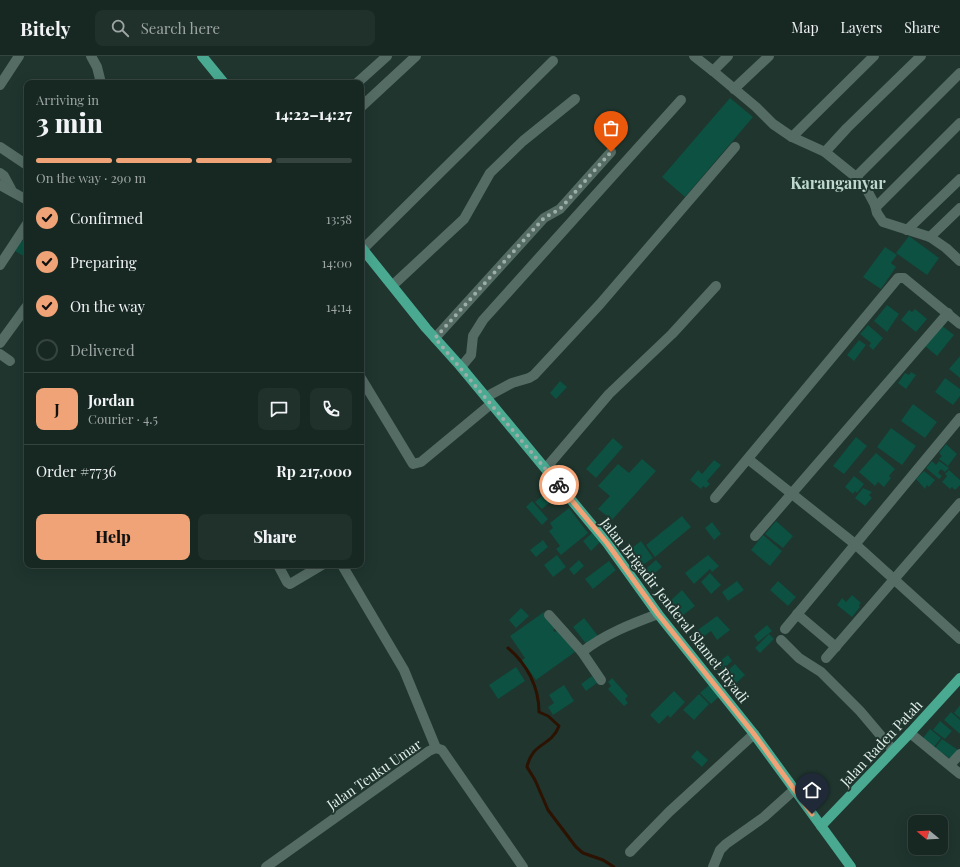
<!DOCTYPE html>
<meta charset="utf-8">
<style>
:root{--surface:#172822;--page:#20302a;--text:#f1f3f6;--muted:#9ea6a5;--line:#364440;--accent:#efa377}
body{margin:0;font-family:"Playfair Display",serif;background:var(--page);color:var(--text);height:100vh;display:flex;flex-direction:column;font-size:15px;white-space:nowrap}
*{box-sizing:border-box;margin:0}
p{font-size:13px;color:var(--muted)}
.icon{flex:none;width:22px;height:22px;fill:none;stroke:currentColor;stroke-width:2;stroke-linecap:round;stroke-linejoin:round}
.map{position:relative;flex:1;overflow:hidden}
.side{position:absolute;left:24px;top:24px;width:340px;height:488px;display:flex;flex-direction:column;background:var(--surface);border-radius:8px;box-shadow:0 4px 16px #0002,0 0 0 1px var(--line)}
.side>*{flex:none}
.needle{width:26px;rotate:288deg}
.buttons{position:absolute;left:908px;top:759px;display:grid;gap:8px}
.buttons a{display:grid;place-items:center;width:40px;height:40px;border-radius:8px;background:var(--surface);box-shadow:0 4px 16px #0002,0 0 0 1px var(--line);font-size:20px}
.pin{position:absolute;display:grid;place-items:center;width:34px;height:34px;color:#fff;margin:-41px -17px;border-radius:50% 50% 50% 0;rotate:-45deg;box-shadow:0 0 4px #0007}
.pin .icon{rotate:45deg}
.courier{position:absolute;display:grid;place-items:center;width:40px;height:40px;margin:-20px;border:3px solid #efa377;border-radius:50%;background:#fff;color:#222;box-shadow:0 1px 5px #0007}
.summary em{font-style:normal;font-weight:800}
.summary div{display:flex;flex-direction:column-reverse}
.summary{display:flex;align-items:center;justify-content:space-between;height:68px;padding:0 12px}
h1{font-size:26px;font-weight:800;line-height:30px}
.bar{display:grid;grid-template-columns:repeat(4,1fr);gap:6px 4px;align-content:center;height:48px;padding:0 12px}
.bar i{height:5px;border-radius:3px;background:var(--line)}
.bar .selected{background:var(--accent)}
.bar p{grid-column:span 4}
.line{display:flex;align-items:center;gap:10px;padding:0 12px;border-top:1px solid var(--line)}
.line div{flex:1}
.round{display:grid;place-items:center;flex:none;width:42px;height:42px;border-radius:8px;background:var(--page)}
ol{padding:0 12px;list-style:none}
li{display:flex;align-items:center;gap:12px;height:44px}
li p{margin-inline-start:auto}
li .icon{padding:4px;border-radius:50%;background:var(--accent);color:#111;stroke-width:4}
li:last-child{color:var(--muted)}
li i{width:22px;height:22px;border:2px solid var(--line);border-radius:50%}
.button{display:flex;gap:8px;margin-top:auto;padding:8px 12px}
.button a{flex:1;height:46px;border-radius:8px;background:var(--accent);color:#111;font-size:16px;font-weight:800;line-height:46px;text-align:center}
.button a+a{background:var(--page);color:var(--text)}
header{display:flex;align-items:center;gap:24px;box-sizing:border-box;height:56px;padding:0 20px;background:var(--surface);border-bottom:1px solid var(--line)}
header strong{font-size:19px}
nav{display:flex;gap:22px;margin-inline-start:auto;font-size:14px}
.search{width:280px;height:36px;background:var(--page);display:flex;align-items:center;gap:10px;box-sizing:border-box;padding:0 14px;border-radius:8px;color:var(--muted);font-size:15px}
.map>svg:first-child{display:block}
.lines{fill:none;stroke-linecap:round;stroke-linejoin:round}
.stream{stroke:#2d1202;stroke-width:3}
.building{fill:#0c5141}
.minor{stroke:#546c64;stroke-width:10}
.major{stroke:#49a991;stroke-width:10}
.done{stroke:#9dada8;stroke-width:4;stroke-dasharray:0 7.2}
.route{stroke:#efa377;stroke-width:5}
.labels{text-anchor:middle;dominant-baseline:central;stroke-width:4;stroke-linejoin:round;paint-order:stroke}
.street-label{font-size:14px;fill:#e1eeea;stroke:#1f352e}
.quarter-label{font-size:16px;font-weight:bold;fill:#bed8cf;stroke:#1f352e}
</style>
<header>
<strong>Bitely</strong>
<div class="search"><svg class="icon" aria-label="search" viewBox="0 0 24 24"><circle cx="10" cy="10" r="6"/><path d="M15 15l6 6"/></svg>Search here</div>
<nav><a>Map</a><a>Layers</a><a>Share</a></nav>
</header>
<div class="map">
<svg width="960" height="811" viewBox="0 0 960 811">
<rect width="100%" height="100%" fill="#1f352e"/>
<g class="lines">
<path class="stream" d="M 508,592 C 527,608 539,631 539,656 L 548,660 L 559,670 C 551,691 532,686 527,711 L 535,724 L 548,754 L 576,791 L 583,797 L 603,804 L 614,811"/>
</g>
<g class="building">
<polygon points="730,42 753,61 685,141 662,121"/>
<polygon points="909,180 939,202 927,219 896,197"/>
<polygon points="21,184 27,187 27,202 15,195"/>
<polygon points="885,191 897,199 891,207 896,211 881,233 863,221"/>
<polygon points="887,249 899,258 887,276 874,265"/>
<polygon points="915,253 927,263 916,276 901,264 909,254 912,256"/>
<polygon points="868,269 883,282 873,294 869,290 871,287 860,278"/>
<polygon points="941,269 954,279 937,300 924,289"/>
<polygon points="859,284 866,289 854,305 847,299"/>
<polygon points="960,300 960,322 949,313"/>
<polygon points="911,316 916,319 906,333 898,327 905,317 909,319"/>
<polygon points="945,322 960,333 960,340 953,349 935,336"/>
<polygon points="560,325 567,331 556,343 550,337"/>
<polygon points="913,348 937,366 925,382 901,365"/>
<polygon points="891,372 916,390 902,409 877,391"/>
<polygon points="856,381 867,390 844,418 833,410"/>
<polygon points="613,382 623,391 596,422 586,413"/>
<polygon points="946,388 957,398 948,410 939,403 942,400 939,397"/>
<polygon points="876,397 895,413 889,420 891,422 884,431 878,426 875,430 859,416"/>
<polygon points="642,403 656,415 612,464 598,453 610,440 598,430 618,408 629,417"/>
<polygon points="714,404 721,409 707,425 710,428 706,432 703,430 701,433 690,424 698,414 702,418"/>
<polygon points="932,405 936,409 939,405 949,412 945,416 941,413 938,417 942,420 939,423 926,412"/>
<polygon points="949,414 960,424 960,429 955,434 952,431 950,433 942,426 947,420 945,418"/>
<polygon points="924,415 935,424 929,431 927,429 925,433 916,423"/>
<polygon points="854,420 864,428 857,437 855,435 853,438 845,431"/>
<polygon points="863,432 872,436 869,439 872,442 865,450 855,442"/>
<polygon points="543,439 550,446 542,453 535,446"/>
<polygon points="532,445 548,463 542,469 526,451"/>
<polygon points="569,452 588,477 561,499 556,493 560,490 549,475 553,472 550,467"/>
<polygon points="682,460 691,471 655,501 646,489"/>
<polygon points="776,465 793,480 783,492 765,478"/>
<polygon points="712,466 721,478 714,484 705,472"/>
<polygon points="592,477 600,486 591,495 583,485"/>
<polygon points="763,479 782,495 770,510 751,494"/>
<polygon points="543,484 548,491 536,501 530,494"/>
<polygon points="641,485 653,502 640,511 628,495"/>
<polygon points="557,499 566,511 553,521 544,509"/>
<polygon points="708,499 719,510 712,516 710,513 694,528 685,517"/>
<polygon points="579,504 584,510 574,519 569,513"/>
<polygon points="656,504 662,511 648,523 642,516"/>
<polygon points="609,505 616,514 593,533 585,523"/>
<polygon points="710,517 721,529 711,538 701,526"/>
<polygon points="737,525 744,534 728,545 722,536"/>
<polygon points="778,525 796,541 788,550 770,534"/>
<polygon points="682,534 695,550 682,560 670,545"/>
<polygon points="852,539 861,547 859,549 860,551 852,561 837,549 842,542 846,546"/>
<polygon points="521,552 529,560 516,572 509,564"/>
<polygon points="544,556 556,572 553,574 555,576 559,573 575,596 536,624 522,604 525,602 510,580"/>
<polygon points="717,560 730,574 717,584 711,575 700,583 695,576"/>
<polygon points="584,562 598,580 587,589 573,571"/>
<polygon points="767,569 772,575 758,586 754,580"/>
<polygon points="769,578 774,583 760,597 755,592"/>
<polygon points="728,599 732,605 722,614 717,607"/>
<polygon points="735,608 745,619 734,629 728,623 731,621 726,616"/>
<polygon points="516,611 525,625 498,643 489,629"/>
<polygon points="592,620 597,627 586,635 581,628"/>
<polygon points="612,622 628,640 625,643 628,647 624,650 608,633 611,630 608,626"/>
<polygon points="710,628 721,639 711,648 700,637"/>
<polygon points="564,629 574,645 553,659 548,651 554,647 549,639"/>
<polygon points="674,635 685,646 670,662 668,659 659,668 650,659"/>
<polygon points="699,638 709,648 694,664 683,654"/>
<polygon points="960,649 960,662 954,657"/>
<polygon points="951,656 960,664 960,678 944,664"/>
<polygon points="940,665 952,675 945,683 933,674"/>
<polygon points="930,673 941,682 934,691 923,682"/>
<polygon points="942,683 958,694 951,703 935,692"/>
<polygon points="697,694 708,704 702,711 691,701"/>
</g>
<g class="lines">
<g class="minor">
<polyline points="91,0 97,11 101,27"/>
<polyline points="694,0 713,15"/>
<polyline points="728,0 713,15 756,51 773,68 792,81"/>
<polyline points="874,0 792,81 825,96 856,121 868,136 875,149 877,157 883,166 930,181 946,192 960,205"/>
<polyline points="357,27 387,0"/>
<polyline points="0,29 19,0"/>
<polyline points="734,33 769,0"/>
<polyline points="361,51 416,0"/>
<polyline points="0,91 27,109"/>
<polyline points="825,96 847,72 921,0"/>
<polyline points="0,117 4,120 11,133"/>
<polyline points="856,121 960,17"/>
<polyline points="0,129 27,144"/>
<polyline points="875,149 878,149 960,67"/>
<polyline points="907,174 960,123"/>
<polyline points="930,181 960,152"/>
<polyline points="363,193 553,5"/>
<polyline points="0,209 27,168"/>
<polyline points="393,229 464,163 490,117 523,85 575,43"/>
<polyline points="435,282 544,162 560,153 611,96"/>
<polyline points="0,287 27,250"/>
<polyline points="0,298 10,305"/>
<polyline points="461,311 471,299 473,280 483,264 681,44"/>
<polyline points="361,322 413,408 421,406 491,348"/>
<polyline points="486,341 512,327 529,322 534,319 600,248 735,91"/>
<polyline points="748,403 855,488 960,583"/>
<polyline points="546,412 609,338 672,278 716,230"/>
<polyline points="715,442 898,222 904,222 960,268"/>
<polyline points="755,480 948,257"/>
<polyline points="278,509 287,526 290,528 322,509"/>
<polyline points="342,509 404,614 436,692"/>
<polyline points="797,558 836,591"/>
<polyline points="549,559 582,596 601,624"/>
<polyline points="785,573 960,362"/>
<polyline points="781,584 799,602 821,616 860,655 893,694"/>
<path d="M 582,596 C 605,578 631,568 658,558"/>
<polyline points="826,602 960,447"/>
<polyline points="910,677 960,718"/>
<polyline points="950,709 960,698"/>
<polyline points="630,796 669,756 754,678"/>
<polyline points="266,811 429,695 436,692 442,694 523,811"/>
<polyline points="713,811 720,794 726,788 764,761 794,734"/>
</g>
<g class="major">
<polyline points="202,0 224,27"/>
<polyline points="361,191 426,272 461,311 607,487 658,558 754,678 851,811"/>
<polyline points="821,770 910,677 960,622"/>
</g>
</g>
<g class="lines">
<polyline class="done" points="559,429 435,282 544,162 560,153 611,96"/>
<polyline class="route" points="559,429 607,487 658,558 754,678 812,758"/>
</g>
<g class="labels">
<g class="street-label">
<text transform="translate(675 554) rotate(52)">Jalan Brigadir Jenderal Slamet Riyadi</text>
<text transform="translate(881 687) rotate(-47)">Jalan Raden Patah</text>
<text transform="translate(374 718) rotate(-35)">Jalan Teuku Umar</text>
</g>
<g class="quarter-label">
<text x="838" y="126">Karanganyar</text>
</g>
</g>
</svg>
<div class="buttons">
<a><svg class="needle" viewBox="-14 -14 28 28"><path d="M0-13l5 13h-10z" fill="#e53935"/><path d="M0 13l5-13h-10z" fill="#9ea6a5"/></svg></a>
</div>
<div class="pin" style="left:611px;top:96px;background:#ea580c"><svg class="icon" aria-label="bag" viewBox="0 0 24 24"><path d="M5 8h14l-1 12H6zM9 8a3 3 0 0 1 6 0"/></svg></div>
<div class="pin" style="left:812px;top:758px;background:#1f2937"><svg class="icon" aria-label="home" viewBox="0 0 24 24"><path d="M3 11l9-7 9 7M6 9v11h12V9"/></svg></div>
<div class="courier" style="left:559px;top:429px"><svg class="icon" aria-label="bike" viewBox="0 0 24 24"><circle cx="6" cy="16" r="4"/><circle cx="18" cy="16" r="4"/><path d="M6 16l4-8h5l3 8M10 8l3 8H6M13 5h3"/></svg></div>
<section class="side">
<div class="summary"><div><h1>3 min</h1><p>Arriving in</p></div><em>14:22–14:27</em></div>
<div class="bar"><i class="selected"></i><i class="selected"></i><i class="selected"></i><i></i><p>On the way · 290 m</p></div>
<ol>
<li><svg class="icon" aria-label="check" viewBox="0 0 24 24"><path d="M5 12l5 5 9-10"/></svg>Confirmed<p>13:58</p></li>
<li><svg class="icon" aria-label="check" viewBox="0 0 24 24"><path d="M5 12l5 5 9-10"/></svg>Preparing<p>14:00</p></li>
<li><svg class="icon" aria-label="check" viewBox="0 0 24 24"><path d="M5 12l5 5 9-10"/></svg>On the way<p>14:14</p></li>
<li><i></i>Delivered</li>
</ol>
<div class="line" style="height:72px"><b class="round" style="background:var(--accent);color:#111">J</b><div><b>Jordan</b><p>Courier · 4.5</p></div><a class="round"><svg class="icon" aria-label="chat" viewBox="0 0 24 24"><path d="M4 5h16v11H9l-5 4z"/></svg></a><a class="round"><svg class="icon" aria-label="phone" viewBox="0 0 24 24"><path d="M5 4h4l2 5-3 2q2 4 5 5l2-3 5 2v4C11 20 4 13 5 4z"/></svg></a></div>
<div class="line" style="height:52px"><div>Order #7736</div><b>Rp 217,000</b></div>
<div class="button"><a>Help</a><a>Share</a></div>
</section>
</div>
